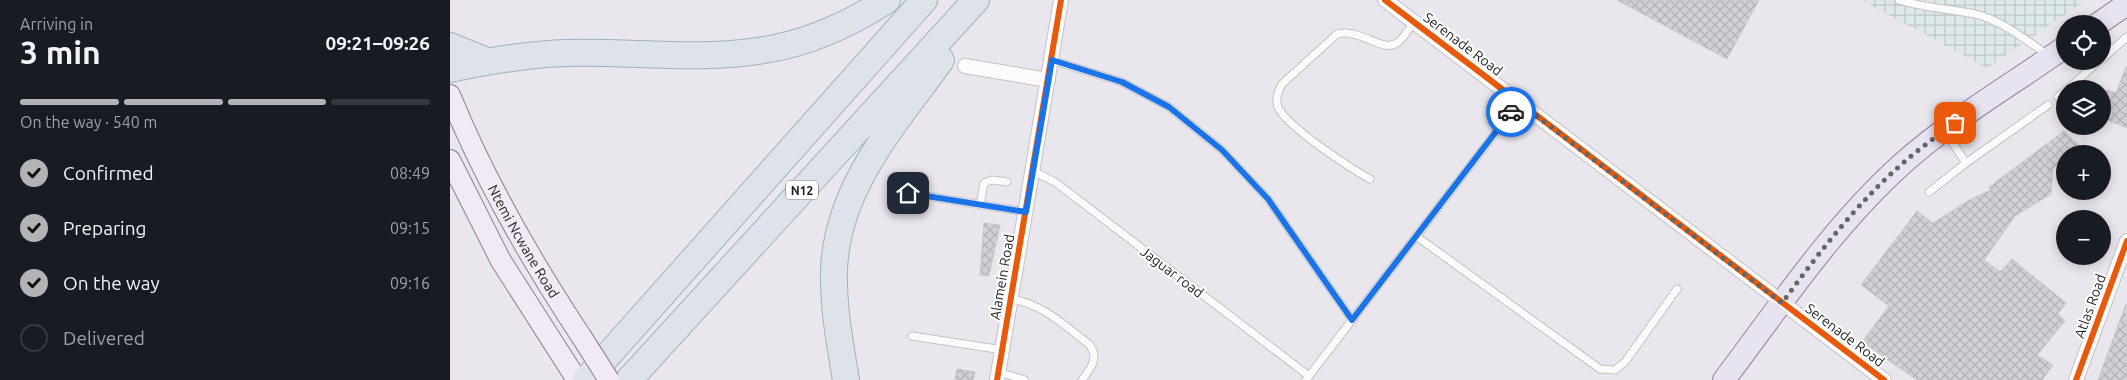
<!DOCTYPE html>
<meta charset="utf-8">
<style>
:root{--surface:#171b24;--page:#242831;--text:#f1f3f6;--muted:#9ea1a6;--line:#363941;--accent:#b2b3b5}
body{margin:0;font-family:Ubuntu,sans-serif;background:var(--page);color:var(--text);height:100vh;display:flex;flex-direction:column;font-size:19px;white-space:nowrap}
*{box-sizing:border-box;margin:0}
p{font-size:16px;color:var(--muted)}
.icon{flex:none;width:28px;height:28px;fill:none;stroke:currentColor;stroke-width:2;stroke-linecap:round;stroke-linejoin:round}
.map{position:relative;flex:1;overflow:hidden}
.panel{display:flex;flex-direction:column;background:var(--surface);width:450px}
.panel>*{flex:none}
.fabs{position:absolute;left:1606px;top:15px;display:grid;gap:10px}
.fabs a{display:grid;place-items:center;width:55px;height:55px;border-radius:50%;background:var(--surface);box-shadow:0 2px 12px #0003;font-size:25px}
.pin{position:absolute;display:grid;place-items:center;width:42px;height:42px;color:#fff;margin:-21px;border-radius:10px;box-shadow:0 2px 8px #0006}
.courier{position:absolute;display:grid;place-items:center;width:50px;height:50px;margin:-25px;border:4px solid #1a73e8;border-radius:50%;background:#fff;color:#222;box-shadow:0 1px 6px #0007}
.head em{font-style:normal;font-weight:700}
.head div{display:flex;flex-direction:column-reverse}
.head{display:flex;align-items:center;justify-content:space-between;height:85px;padding:0 20px}
h1{font-size:32px;font-weight:700;line-height:38px}
.bar{display:grid;grid-template-columns:repeat(4,1fr);gap:8px 5px;align-content:center;height:60px;padding:0 20px}
.bar i{height:6px;border-radius:4px;background:var(--line)}
.bar .current{background:var(--accent)}
.bar p{grid-column:span 4}
ol{padding:0 20px;list-style:none}
li{display:flex;align-items:center;gap:15px;height:55px}
li p{margin-inline-start:auto}
li .icon{padding:5px;border-radius:50%;background:var(--accent);color:#111;stroke-width:4}
li:last-child{color:var(--muted)}
li i{width:28px;height:28px;border:2px solid var(--line);border-radius:50%}
main{display:flex;flex:1;min-height:0}
.map>svg:first-child{display:block}
.industrial{fill:url(#industrial-grid)}
.building{fill:url(#building-cross-hatch);stroke:#c9c7d0}
.lines{fill:none;stroke-linecap:round;stroke-linejoin:round}
.lane-casing{stroke:#c4c2c5;stroke-width:9}
.street-casing{stroke:#c4c2c5;stroke-width:16}
.secondary-casing{stroke:#927d98;stroke-width:22}
.primary-casing{stroke:#8f82a3;stroke-width:24}
.highway-casing{stroke:#9ab3c4;stroke-width:28}
.lane{stroke:#fcfbfc;stroke-width:7}
.street{stroke:#fcfbfc;stroke-width:14}
.secondary{stroke:#f1e9f4;stroke-width:20}
.primary{stroke:#e7e3f1;stroke-width:22}
.highway{stroke:#dee3ea;stroke-width:26}
.secondary-bridge-casing{stroke:#927d98;stroke-width:22;stroke-linecap:butt}
.secondary-bridge{stroke:#f1e9f4;stroke-width:20}
.cycleway-casing{stroke:#fff;stroke-width:9}
.cycleway{stroke:#e8590c;stroke-width:6}
.done{stroke:#656466;stroke-width:5;stroke-dasharray:0 9}
.route{stroke:#1a73e8;stroke-width:6}
.labels{text-anchor:middle;dominant-baseline:central;stroke-width:4;stroke-linejoin:round;paint-order:stroke}
.shield{fill:#fff;stroke:#626262;stroke-width:1}
.shield-label{font-size:12px;font-weight:bold;fill:#1e1e1e}
.street-label{font-size:14px;fill:#1e1e1e;stroke:#fff}
</style>
<main>
<section class="panel">
<div class="head"><div><h1>3 min</h1><p>Arriving in</p></div><em>09:21–09:26</em></div>
<div class="bar"><i class="current"></i><i class="current"></i><i class="current"></i><i></i><p>On the way · 540 m</p></div>
<ol>
<li><svg class="icon" aria-label="check" viewBox="0 0 24 24"><path d="M5 12l5 5 9-10"/></svg>Confirmed<p>08:49</p></li>
<li><svg class="icon" aria-label="check" viewBox="0 0 24 24"><path d="M5 12l5 5 9-10"/></svg>Preparing<p>09:15</p></li>
<li><svg class="icon" aria-label="check" viewBox="0 0 24 24"><path d="M5 12l5 5 9-10"/></svg>On the way<p>09:16</p></li>
<li><i></i>Delivered</li>
</ol>
</section>
<div class="map">
<svg width="1677" height="380" viewBox="0 0 1677 380">
<defs>
<pattern id="industrial-grid" width="8" height="8" patternUnits="userSpaceOnUse" patternTransform="scale(1.25)"><rect width="8" height="8" fill="#dde8ea"/><path d="M0 4h8M4 0v8" fill="none" stroke="#bdc7c8"/></pattern>
<pattern id="building-cross-hatch" width="8" height="8" patternUnits="userSpaceOnUse" patternTransform="scale(1.25)"><rect width="8" height="8" fill="#d1d0d5"/><path d="M0 0l8 8M0 8l8-8" fill="none" stroke="#b3b2b6"/></pattern>
</defs>
<rect width="100%" height="100%" fill="#e9e6ed"/>
<polygon class="industrial" points="1411,0 1636,0 1537,68"/>
<g class="building">
<polygon points="1167,0 1309,0 1277,59"/>
<polygon points="1676,67 1677,67 1677,128 1652,118 1652,89 1666,93"/>
<polygon points="1614,131 1631,147 1622,154 1615,154 1615,159 1603,168 1601,194 1565,216 1534,260 1550,272 1562,259 1616,303 1608,313 1615,321 1587,355 1603,365 1592,380 1467,380 1412,342 1439,306 1411,285 1467,211 1483,223 1521,199 1541,190 1539,187"/>
<polygon points="534,223 550,225 539,276 530,275"/>
<polygon points="1676,304 1677,380 1648,380"/>
<polygon points="507,369 525,372 523,380 505,380"/>
</g>
<g class="lines">
<defs>
<g id="lane">
<path d="M 1449,0 C 1474,8 1500,9 1525,14 C 1551,20 1576,40 1598,55"/>
<polyline points="1652,59 1677,37"/>
<polyline points="601,60 672,82 719,107 772,150 818,199 902,320"/>
<polyline points="1618,89 1649,61"/>
<polyline points="1608,97 1615,91"/>
<polyline points="1516,163 1598,105"/>
<polyline points="583,171 605,182 859,376"/>
<path d="M 920,179 C 900,168 836,126 828,107 C 825,99 828,92 832,84 L 887,34 C 911,28 932,53 947,43 C 954,38 959,29 964,22"/>
<polyline points="1479,192 1516,163 1496,133"/>
<polyline points="458,193 576,212"/>
<polyline points="530,205 534,183 542,180 557,182"/>
<polyline points="966,236 1150,369 1165,370 1175,362 1227,289"/>
<path d="M 562,299 C 594,305 614,325 640,345 C 649,359 641,368 632,380"/>
<polyline points="462,336 553,350"/>
<polyline points="549,372 575,380"/>
<polyline points="856,380 1069,102"/>
</g>
<g id="street">
<polyline points="935,0 1434,380"/>
<polyline points="515,66 598,80"/>
<polyline points="547,380 611,0"/>
<polyline points="1626,380 1677,241"/>
</g>
<g id="secondary">
<path id="s1" d="M 0,95 C 35,181 80,259 131,336"/>
<polyline points="0,160 51,261 127,380"/>
</g>
<g id="primary">
<polyline points="1648,24 1677,4"/>
<path d="M 1274,380 C 1330,306 1383,226 1452,164 C 1501,120 1561,85 1615,47"/>
</g>
<g id="highway">
<polyline points="0,46 37,61"/>
<path d="M 0,69 C 38,61 77,54 117,53 C 182,51 249,61 314,50 C 358,43 400,24 437,0"/>
<polyline points="136,380 474,0"/>
<polyline points="179,380 526,0"/>
<path d="M 396,380 C 390,344 383,307 384,270 C 387,187 445,124 491,60"/>
</g>
</defs>
<use href="#lane" class="lane-casing"/>
<use href="#street" class="street-casing"/>
<use href="#secondary" class="secondary-casing"/>
<use href="#primary" class="primary-casing"/>
<use href="#highway" class="highway-casing"/>
<use href="#lane" class="lane"/>
<use href="#street" class="street"/>
<use href="#secondary" class="secondary"/>
<use href="#primary" class="primary"/>
<use href="#highway" class="highway"/>
<defs>
<polyline id="secondary-bridge" points="131,336 159,380"/>
</defs>
<use href="#secondary-bridge" class="secondary-bridge-casing"/>
<use href="#secondary-bridge" class="secondary-bridge"/>
<defs>
<g id="cycleway">
<polyline points="935,0 1434,380"/>
<polyline points="547,380 611,0"/>
<polyline points="1626,380 1677,241"/>
</g>
</defs>
<use href="#cycleway" class="cycleway-casing"/>
<use href="#cycleway" class="cycleway"/>
</g>
<g class="lines">
<path class="done" d="M 1061,112 L 1068,102 L 1332,303 C 1368,254 1407,203 1453,163 C 1469,149 1487,136 1505,123"/>
<polyline class="route" points="458,193 576,212 602,60 672,82 719,107 772,150 818,199 902,320 1061,112"/>
</g>
<g class="labels">
<rect class="shield" x="336" y="180.5" width="32" height="19" rx="4"/>
<g class="shield-label">
<text x="352" y="190">N12</text>
</g>
<g class="street-label">
<text transform="translate(1013 44) rotate(37)">Serenade Road</text>
<text stroke="none"><textPath href="#s1" startOffset="164">Ntemi Ncwane Road</textPath></text>
<text transform="translate(722 272) rotate(37)">Jaguar road</text>
<text transform="translate(552 277) rotate(-80)">Alamein Road</text>
<text transform="translate(1640 306) rotate(-70)">Atlas Road</text>
<text transform="translate(1395 335) rotate(37)">Serenade Road</text>
</g>
</g>
</svg>
<div class="fabs">
<a><svg class="icon" aria-label="locate" viewBox="0 0 24 24"><circle cx="12" cy="12" r="6"/><path d="M12 2v4M12 18v4M2 12h4M18 12h4"/></svg></a>
<a><svg class="icon" aria-label="layers" viewBox="0 0 24 24"><path d="M12 4l9 5-9 5-9-5zM3 14l9 5 9-5"/></svg></a>
<a>+</a>
<a>−</a>
</div>
<div class="pin" style="left:1505px;top:123px;background:#ea580c"><svg class="icon" aria-label="bag" viewBox="0 0 24 24"><path d="M5 8h14l-1 12H6zM9 8a3 3 0 0 1 6 0"/></svg></div>
<div class="pin" style="left:458px;top:193px;background:#1f2937"><svg class="icon" aria-label="home" viewBox="0 0 24 24"><path d="M3 11l9-7 9 7M6 9v11h12V9"/></svg></div>
<div class="courier" style="left:1061px;top:112px"><svg class="icon" aria-label="car" viewBox="0 0 24 24"><path d="M5 17H2v-5l4-1 3-4h7l3 4 3 1v5h-3M9 17h6M6 11h13"/><circle cx="7" cy="17" r="2"/><circle cx="17" cy="17" r="2"/></svg></div>
</div>
</main>
